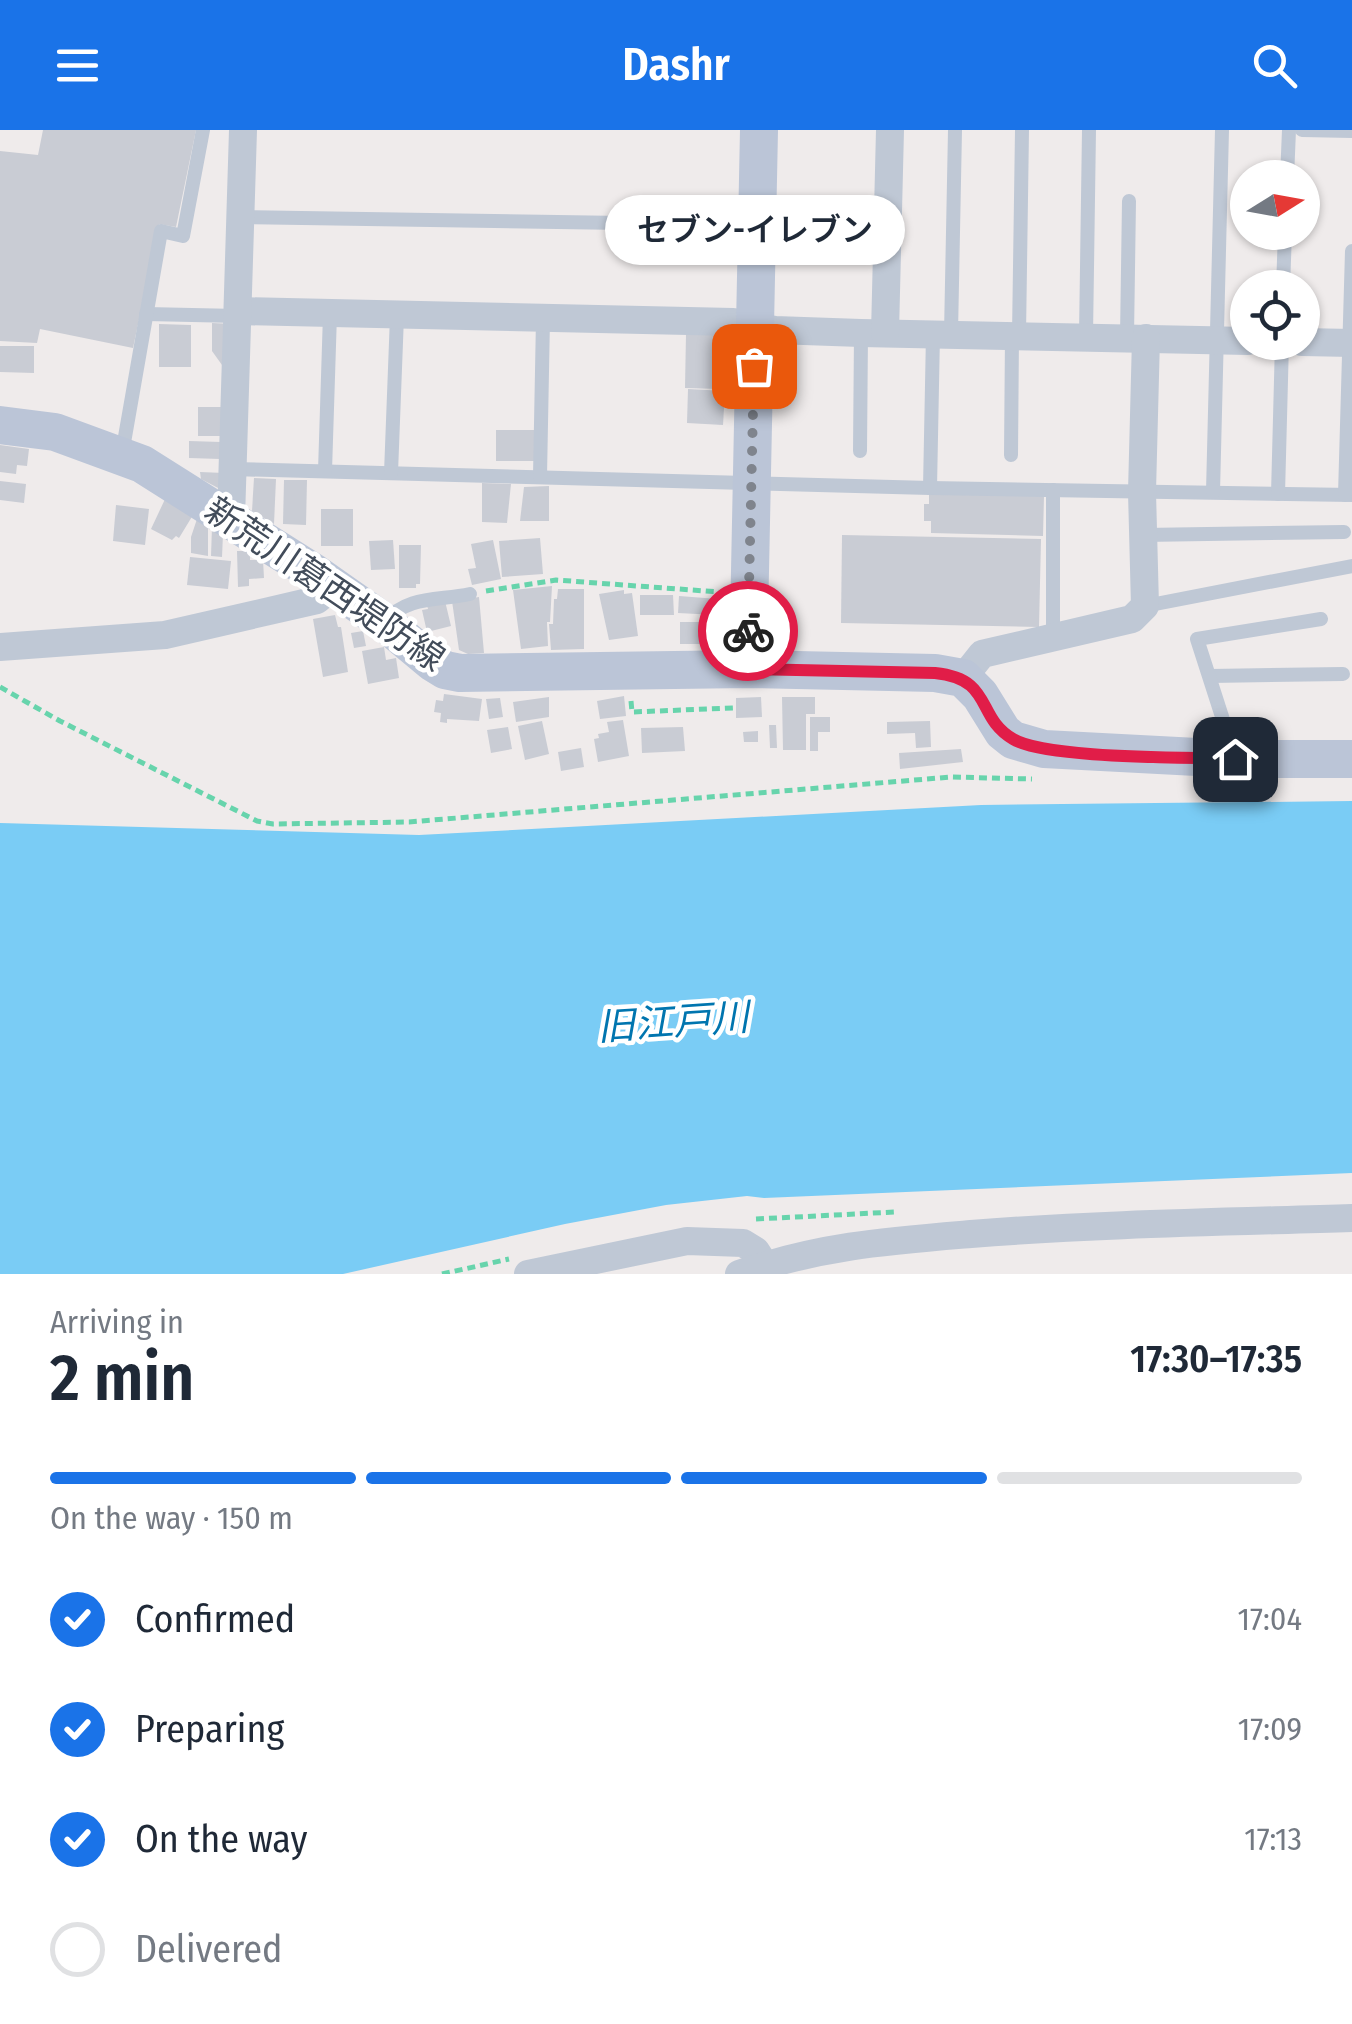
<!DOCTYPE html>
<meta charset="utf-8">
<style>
:root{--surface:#fff;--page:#f2f2f3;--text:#1f2937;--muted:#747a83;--line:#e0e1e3;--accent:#1a73e8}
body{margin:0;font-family:"Fira Sans Condensed","Noto Sans JP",sans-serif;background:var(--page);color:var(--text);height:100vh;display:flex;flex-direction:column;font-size:38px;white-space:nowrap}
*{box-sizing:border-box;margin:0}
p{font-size:32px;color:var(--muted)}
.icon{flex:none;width:55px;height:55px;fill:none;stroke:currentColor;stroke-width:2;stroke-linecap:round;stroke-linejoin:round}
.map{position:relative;height:1144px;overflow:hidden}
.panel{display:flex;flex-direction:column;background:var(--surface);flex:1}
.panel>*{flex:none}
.needle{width:65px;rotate:79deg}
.controls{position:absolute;left:1230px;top:30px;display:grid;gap:20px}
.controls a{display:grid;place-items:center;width:90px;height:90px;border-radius:50%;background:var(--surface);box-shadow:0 2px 8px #0004;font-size:50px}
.pin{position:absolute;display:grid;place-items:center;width:85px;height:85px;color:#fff;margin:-42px;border-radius:20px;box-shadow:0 5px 15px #0006}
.courier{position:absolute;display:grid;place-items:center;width:100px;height:100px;margin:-50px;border:8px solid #e11d48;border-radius:50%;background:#fff;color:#222;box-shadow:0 2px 12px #0007}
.bubble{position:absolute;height:70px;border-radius:35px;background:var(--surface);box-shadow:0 2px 8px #0004;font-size:32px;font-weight:600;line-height:70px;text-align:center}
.headline em{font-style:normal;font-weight:600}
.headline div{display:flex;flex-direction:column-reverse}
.headline{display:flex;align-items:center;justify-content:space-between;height:170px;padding:0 50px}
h1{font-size:65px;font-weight:600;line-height:75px}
.bar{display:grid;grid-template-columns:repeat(4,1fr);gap:15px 10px;align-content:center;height:120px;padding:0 50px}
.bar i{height:12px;border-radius:8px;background:var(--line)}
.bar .current{background:var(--accent)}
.bar p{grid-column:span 4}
ol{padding:0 50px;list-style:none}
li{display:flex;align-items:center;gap:30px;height:110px}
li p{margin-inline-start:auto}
li .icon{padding:10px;border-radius:50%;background:var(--accent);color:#fff;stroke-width:4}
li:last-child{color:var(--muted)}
li i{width:55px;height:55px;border:5px solid var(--line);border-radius:50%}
header{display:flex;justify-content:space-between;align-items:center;height:130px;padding:0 50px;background:var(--accent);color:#fff;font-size:45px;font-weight:600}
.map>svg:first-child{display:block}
.water{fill:#7accf5}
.building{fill:#c9ccd4}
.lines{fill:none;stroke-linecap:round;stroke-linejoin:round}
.path{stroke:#67d4ac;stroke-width:5;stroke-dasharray:8 5;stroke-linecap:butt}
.lane{stroke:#bfc8d5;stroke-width:14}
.street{stroke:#bfc8d5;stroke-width:28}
.secondary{stroke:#bbc5d7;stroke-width:38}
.done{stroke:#7f848d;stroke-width:10;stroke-dasharray:0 18}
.route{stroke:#e11d48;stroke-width:12}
.labels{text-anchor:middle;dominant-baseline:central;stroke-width:9;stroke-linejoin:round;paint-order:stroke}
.street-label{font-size:35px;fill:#424c5a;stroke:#fff}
.water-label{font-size:38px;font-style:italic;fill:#0075af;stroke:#fff}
</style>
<header><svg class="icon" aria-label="menu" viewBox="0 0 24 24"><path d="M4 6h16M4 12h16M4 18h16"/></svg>Dashr<svg class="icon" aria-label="search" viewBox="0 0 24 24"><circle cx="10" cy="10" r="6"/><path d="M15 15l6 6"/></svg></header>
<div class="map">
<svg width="1352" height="1144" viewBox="0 0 1352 1144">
<rect width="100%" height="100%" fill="#efebeb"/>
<polygon class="water" points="1352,671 1352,1043 764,1068 747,1066 666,1075 565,1094 343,1144 0,1144 0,693 419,705 981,675"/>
<g class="building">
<polygon points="43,0 196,0 176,97 159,94 133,218 40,199 37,213 0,211 0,21 38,25"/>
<polygon points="212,193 232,194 227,242 212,221"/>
<polygon points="159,194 191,195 191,237 159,237"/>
<polygon points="686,204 720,205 719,259 685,258"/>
<polygon points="0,216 34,216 34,243 0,242"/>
<polygon points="688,259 725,261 723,295 687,293"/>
<rect x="198" y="277" width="30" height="29"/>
<rect x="496" y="300" width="38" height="31"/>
<polygon points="189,311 221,312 220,329 189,328"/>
<polygon points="0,315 29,319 27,336 17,335 16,344 0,342"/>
<polygon points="200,342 224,343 220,359 201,349"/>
<polygon points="254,348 276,349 274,394 252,381"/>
<polygon points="284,350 307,350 306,395 283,394"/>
<polygon points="0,351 26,354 24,373 0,370"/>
<polygon points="482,353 511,354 507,393 482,392"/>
<polygon points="549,356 549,391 520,391 524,357"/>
<polygon points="929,363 1044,366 1043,406 931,403 931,391 924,391 924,374 929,374"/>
<polygon points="166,367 193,385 179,408 176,406 172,410 151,399"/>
<polygon points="116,375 149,379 145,415 113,411"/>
<rect x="321" y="379" width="32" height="37"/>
<polygon points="197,389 208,395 208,426 191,423 191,407"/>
<polygon points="212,397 223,404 222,427 211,426"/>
<polygon points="842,405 1041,409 1039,497 841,493"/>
<polygon points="540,408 543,444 502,447 499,411"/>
<polygon points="393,410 395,439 371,440 369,411"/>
<polygon points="493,410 501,449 472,455 468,439 476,438 471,414"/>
<polygon points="399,415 421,415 420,454 416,454 416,458 399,458"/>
<polygon points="237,421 250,421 250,430 263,430 264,448 249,449 249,456 238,457"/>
<polygon points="190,427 231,431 228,459 187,455"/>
<polygon points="552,456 550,492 547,492 548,516 521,519 513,460"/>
<polygon points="558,459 584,459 584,519 551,520 549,494 553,494 554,469 557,469"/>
<polygon points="624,460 624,464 632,463 638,506 609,510 599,464"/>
<polygon points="640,465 673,465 674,485 640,485"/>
<polygon points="679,466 718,469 716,485 678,483"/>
<polygon points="479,467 484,523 468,524 459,520 452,471"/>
<polygon points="445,471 451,496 427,502 422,480 428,479 427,475"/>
<polygon points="335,485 338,497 341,497 348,542 323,547 313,489"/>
<rect x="680" y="492" width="37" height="22"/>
<polygon points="363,501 366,516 354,518 351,503"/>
<polygon points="384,517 386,530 396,528 399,548 368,554 362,521"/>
<polygon points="444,564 482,569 479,591 447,589 447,593 440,592 441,583 434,582 436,570 443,571"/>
<polygon points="624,566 626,586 600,589 597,571"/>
<polygon points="549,567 549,587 516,592 513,572"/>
<polygon points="761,567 762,587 736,588 736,568"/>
<polygon points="782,567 815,567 815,584 806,584 806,620 783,620"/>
<polygon points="500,568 503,587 489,589 486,569"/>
<polygon points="810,587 830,587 830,602 818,602 818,621 810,621"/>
<polygon points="623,590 629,626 598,632 594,609 599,608 598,604 609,602 607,592"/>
<polygon points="542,591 549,624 525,630 518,596"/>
<polygon points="930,591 931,617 916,618 915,603 887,604 887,592"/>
<polygon points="769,595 776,595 777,618 770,618"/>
<polygon points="508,597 512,619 491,623 487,600"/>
<polygon points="683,597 685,621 642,623 641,598"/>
<polygon points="758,601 758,612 744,612 743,602"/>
<polygon points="581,618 584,637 561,641 558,622"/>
<polygon points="961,619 963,632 900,639 899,623"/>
</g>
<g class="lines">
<g class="path">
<polyline points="486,461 556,450 719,462"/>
<polyline points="0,557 60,591 257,691 273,694 409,692 951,647 1032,649"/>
<polyline points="631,571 632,582 733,578"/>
<polyline points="756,1089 895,1082"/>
<polyline points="442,1144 509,1129"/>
</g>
<g class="lane">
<polyline points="1302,0 1352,1"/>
<polyline points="1287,48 1289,0"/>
<polyline points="241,87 755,95"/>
<polyline points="1283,158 1285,102"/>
<polyline points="146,184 238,186"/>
<polyline points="951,204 955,0"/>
<polyline points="1019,205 1022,0"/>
<polyline points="1086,206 1089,0"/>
<polyline points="1127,207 1129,71"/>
<polyline points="860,321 861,203"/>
<polyline points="122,324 161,101 183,106 203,0"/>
<polyline points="1011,325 1012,205"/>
<polyline points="233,339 930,358 1352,365"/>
<polyline points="325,341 330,184"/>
<polyline points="391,343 397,186"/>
<polyline points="540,346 543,189"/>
<polyline points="930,358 933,204"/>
<polyline points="1053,360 1053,506"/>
<polyline points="1213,362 1222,0"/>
<polyline points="1278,364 1282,212"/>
<polyline points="1345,365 1352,121"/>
<polyline points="1143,405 1344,402"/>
<polyline points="1145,476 1352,436"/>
<path d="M 384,492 C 409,465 437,471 470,464"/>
<polyline points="1210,546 1343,544"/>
<polyline points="1235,627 1197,509 1321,489"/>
</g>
<g class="street">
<polyline points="238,181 733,192 775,200 861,203 1248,211"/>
<polyline points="885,203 890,0"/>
<polyline points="1302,212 1352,213"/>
<polyline points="231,389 243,0"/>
<polyline points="0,517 165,505 317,470 333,457"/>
<polyline points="963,548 982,524 1132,489 1145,476 1142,362 1146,208"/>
<polyline points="528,1144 687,1111 743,1113 756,1121 765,1135"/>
<path d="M 739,1144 C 819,1116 887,1111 971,1104 C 1097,1094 1225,1092 1352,1088"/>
</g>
<g class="secondary">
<polyline points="0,295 55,302 142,334 313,442 384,492 432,532 445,540 460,543 748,539 935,543 963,548 980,565 1003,602 1013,610 1044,619 1235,629 1352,629"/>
<polyline points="748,539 759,0"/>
</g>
</g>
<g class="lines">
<polyline class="done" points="748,501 754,236"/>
<path class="route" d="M 748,501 L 748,539 L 935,543 C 994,549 975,587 1013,609 C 1046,629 1189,627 1235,629"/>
</g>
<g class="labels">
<g class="street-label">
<text transform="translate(325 454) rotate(34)">新荒川葛西堤防線</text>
</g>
<g class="water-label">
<text transform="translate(673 892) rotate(-4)">旧江戸川</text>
</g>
</g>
</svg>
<div class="controls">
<a><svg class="needle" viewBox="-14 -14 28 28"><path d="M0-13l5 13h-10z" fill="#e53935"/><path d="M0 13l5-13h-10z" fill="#747a83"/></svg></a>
<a><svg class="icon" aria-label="locate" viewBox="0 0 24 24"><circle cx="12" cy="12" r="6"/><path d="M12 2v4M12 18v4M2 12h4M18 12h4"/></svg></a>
</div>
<div class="pin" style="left:754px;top:236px;background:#ea580c"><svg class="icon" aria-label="bag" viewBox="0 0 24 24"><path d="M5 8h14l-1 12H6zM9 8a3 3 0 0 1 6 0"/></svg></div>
<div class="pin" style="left:1235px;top:629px;background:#1f2937"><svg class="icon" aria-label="home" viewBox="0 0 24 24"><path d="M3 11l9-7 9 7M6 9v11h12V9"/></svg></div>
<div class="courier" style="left:748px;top:501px"><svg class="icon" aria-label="bike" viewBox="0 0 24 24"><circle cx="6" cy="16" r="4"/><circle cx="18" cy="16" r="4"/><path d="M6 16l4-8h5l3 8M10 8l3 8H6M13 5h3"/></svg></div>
<div class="bubble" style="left:605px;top:65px;width:300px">セブン-イレブン</div>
</div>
<section class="panel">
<div class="headline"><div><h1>2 min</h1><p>Arriving in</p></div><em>17:30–17:35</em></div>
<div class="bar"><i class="current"></i><i class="current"></i><i class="current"></i><i></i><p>On the way · 150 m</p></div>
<ol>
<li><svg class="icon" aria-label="check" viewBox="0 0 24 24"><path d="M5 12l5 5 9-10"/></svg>Confirmed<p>17:04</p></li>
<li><svg class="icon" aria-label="check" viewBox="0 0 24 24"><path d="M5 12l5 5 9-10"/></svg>Preparing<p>17:09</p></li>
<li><svg class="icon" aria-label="check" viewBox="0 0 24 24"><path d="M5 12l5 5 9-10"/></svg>On the way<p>17:13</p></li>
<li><i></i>Delivered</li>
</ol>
</section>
